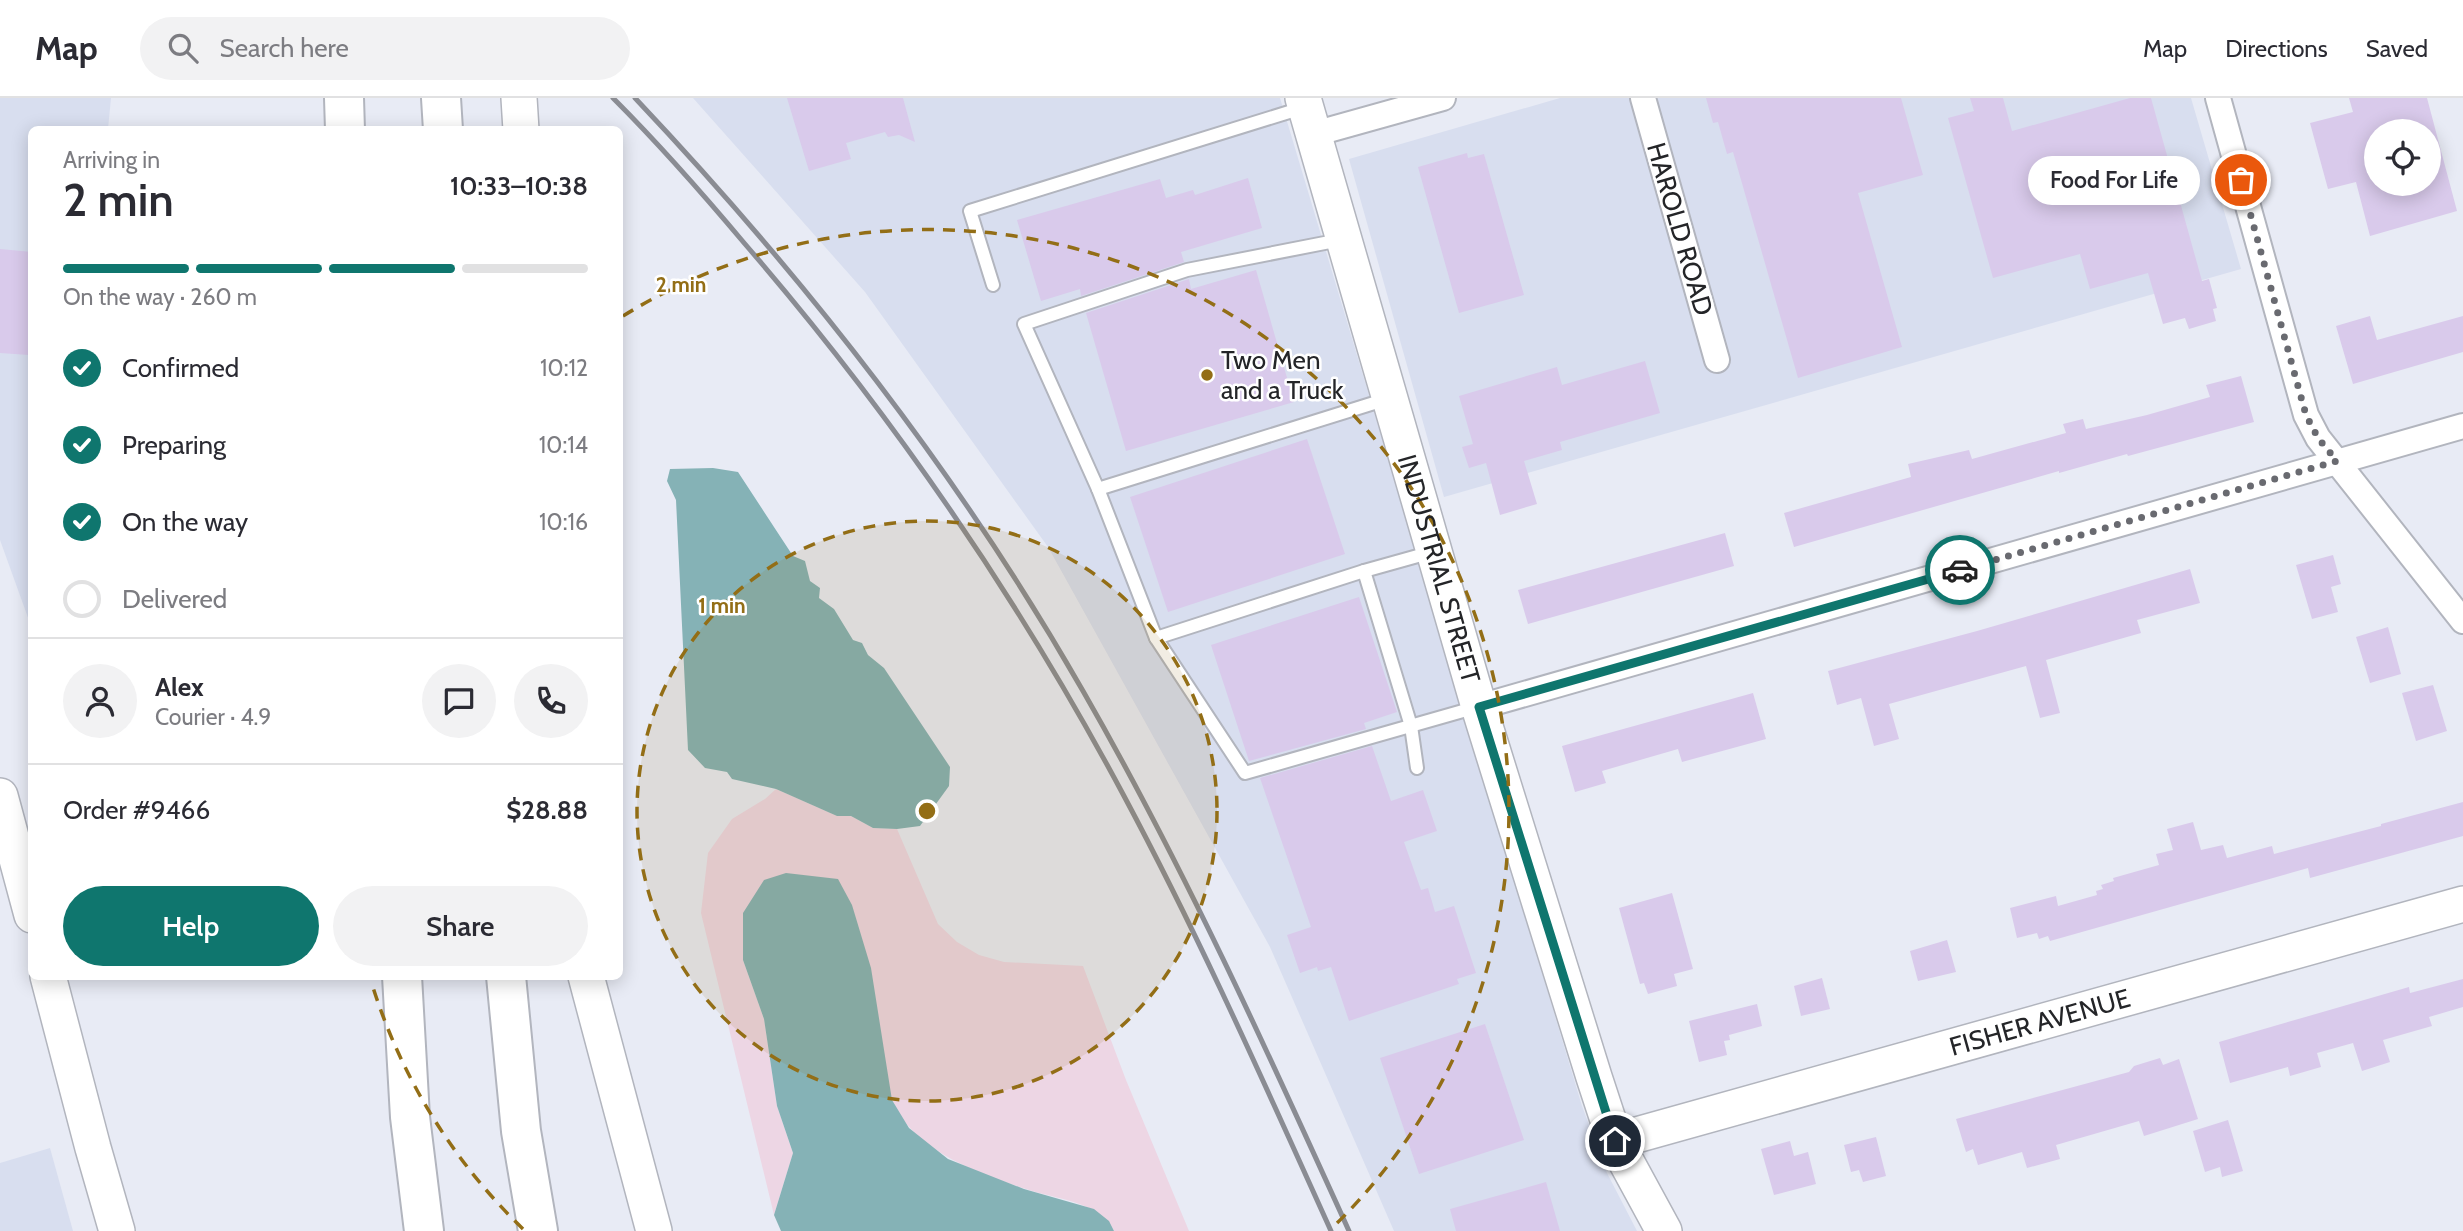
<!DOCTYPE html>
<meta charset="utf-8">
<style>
:root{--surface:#fff;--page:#f2f2f3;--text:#2b2b33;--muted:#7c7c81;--line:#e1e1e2;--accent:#0f766e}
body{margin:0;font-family:Cabin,sans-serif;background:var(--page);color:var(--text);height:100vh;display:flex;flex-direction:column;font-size:26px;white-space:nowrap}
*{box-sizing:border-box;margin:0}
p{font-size:23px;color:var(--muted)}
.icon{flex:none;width:38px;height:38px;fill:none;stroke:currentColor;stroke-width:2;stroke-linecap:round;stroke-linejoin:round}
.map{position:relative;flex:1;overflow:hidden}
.panel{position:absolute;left:28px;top:28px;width:595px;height:854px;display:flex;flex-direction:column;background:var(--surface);border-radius:10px;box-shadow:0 4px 18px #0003}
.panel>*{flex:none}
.fabs{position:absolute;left:2364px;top:21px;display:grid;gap:14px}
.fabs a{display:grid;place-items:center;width:77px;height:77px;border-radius:50%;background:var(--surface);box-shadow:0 4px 18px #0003;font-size:35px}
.pin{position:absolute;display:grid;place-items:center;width:60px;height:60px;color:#fff;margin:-30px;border:4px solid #fff;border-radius:50%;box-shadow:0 2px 7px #0007}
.courier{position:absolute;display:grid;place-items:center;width:70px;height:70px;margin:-35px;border:5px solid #0f766e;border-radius:50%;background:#fff;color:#222;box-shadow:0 2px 9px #0007}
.bubble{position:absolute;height:49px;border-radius:24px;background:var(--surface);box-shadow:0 4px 18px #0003;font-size:23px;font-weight:600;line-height:49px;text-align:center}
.overview em{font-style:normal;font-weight:600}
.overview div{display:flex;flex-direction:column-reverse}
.overview{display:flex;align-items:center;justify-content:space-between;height:119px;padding:0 35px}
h1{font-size:46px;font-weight:600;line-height:52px}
.bar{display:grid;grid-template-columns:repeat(4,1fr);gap:10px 7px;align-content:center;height:84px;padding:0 35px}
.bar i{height:9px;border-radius:5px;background:var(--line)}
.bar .current{background:var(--accent)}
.bar p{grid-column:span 4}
.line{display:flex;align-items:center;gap:18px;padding:0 35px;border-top:2px solid var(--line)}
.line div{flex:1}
.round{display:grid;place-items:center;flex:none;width:74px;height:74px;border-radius:37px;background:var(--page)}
ol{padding:0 35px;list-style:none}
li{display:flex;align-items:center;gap:21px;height:77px}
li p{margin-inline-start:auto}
li .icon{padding:7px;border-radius:50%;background:var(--accent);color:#fff;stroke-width:4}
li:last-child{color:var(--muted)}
li i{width:38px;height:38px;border:4px solid var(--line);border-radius:50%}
.action{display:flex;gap:14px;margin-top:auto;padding:14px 35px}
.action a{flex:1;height:80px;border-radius:42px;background:var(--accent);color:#fff;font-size:28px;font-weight:600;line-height:80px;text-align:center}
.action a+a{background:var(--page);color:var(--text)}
header{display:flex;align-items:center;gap:42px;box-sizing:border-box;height:98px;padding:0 35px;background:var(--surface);border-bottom:2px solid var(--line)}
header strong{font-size:33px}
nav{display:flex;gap:38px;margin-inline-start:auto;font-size:24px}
.search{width:490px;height:63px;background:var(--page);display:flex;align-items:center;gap:18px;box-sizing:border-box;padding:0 24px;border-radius:38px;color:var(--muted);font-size:26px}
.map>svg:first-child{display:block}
.built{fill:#d8deef}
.green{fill:#edd6e4}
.water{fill:#85b2b6}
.building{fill:#d9caeb;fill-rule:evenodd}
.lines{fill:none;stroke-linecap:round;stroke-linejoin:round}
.lane-casing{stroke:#b2b5be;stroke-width:16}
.street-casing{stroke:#b2b5be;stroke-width:28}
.secondary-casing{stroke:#b2b5be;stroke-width:38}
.highway-casing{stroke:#b2b5be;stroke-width:42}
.lane{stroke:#fff;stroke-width:12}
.street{stroke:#fff;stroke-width:24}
.secondary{stroke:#fff;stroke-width:35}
.highway{stroke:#fff;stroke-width:38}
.rail{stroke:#8a8c93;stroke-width:5}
.done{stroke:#696a70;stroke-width:7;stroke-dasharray:0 12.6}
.route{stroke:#0f766e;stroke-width:9}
.ring{fill:none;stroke:#936e16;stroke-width:3.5;stroke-dasharray:12 9}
.poi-dot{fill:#936e16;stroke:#fff;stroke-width:2.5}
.labels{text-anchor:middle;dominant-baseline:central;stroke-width:5;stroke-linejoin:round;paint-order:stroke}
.street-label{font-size:26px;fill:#242528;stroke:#fff}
.poi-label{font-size:26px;fill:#242528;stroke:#fff;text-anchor:start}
.centre{fill:#936e16;stroke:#fff;stroke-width:3.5}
.ring-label{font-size:21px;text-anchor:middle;font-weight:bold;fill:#936e16;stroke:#fff;stroke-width:5;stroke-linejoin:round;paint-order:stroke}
</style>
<header>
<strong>Map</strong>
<div class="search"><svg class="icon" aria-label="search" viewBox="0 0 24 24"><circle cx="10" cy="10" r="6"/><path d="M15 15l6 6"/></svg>Search here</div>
<nav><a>Map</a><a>Directions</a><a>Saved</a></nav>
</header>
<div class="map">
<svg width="2463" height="1133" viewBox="0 0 2463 1133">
<rect width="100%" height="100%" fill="#e8ebf5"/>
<g class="built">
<polygon points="0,0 111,0 108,31 32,32 31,528 0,442"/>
<polygon points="693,0 1280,0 1582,1008 1607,1075 1637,1133 1394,1133 1270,849 1048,449 865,194"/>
<polygon points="1560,0 2191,0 2241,171 1444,399 1349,61"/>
<polygon points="50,1050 73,1133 0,1133 0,1065"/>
</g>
<path class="green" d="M 776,691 L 837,718 L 851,718 L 873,730 L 897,731 L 938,826 L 957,844 L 979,857 L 1004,864 L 1083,868 L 1126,982 L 1189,1133 L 1114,1133 C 1100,1103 1054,1101 1026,1091 C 979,1076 912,1052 892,1002 C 887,988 886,970 883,955 L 743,862 L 764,921 L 777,1008 L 793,1055 L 774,1117 L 701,815 L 708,755 L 732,721 L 765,701 Z"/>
<g class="water">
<polygon points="713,370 738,374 793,458 805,463 810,483 820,490 819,500 834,511 853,542 862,545 868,557 884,570 950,669 949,688 920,728 897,731 873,730 851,718 837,718 776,691 732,681 727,674 705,670 688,652 676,402 667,383 670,371"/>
<polygon points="786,775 838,781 852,807 871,870 892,1002 909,1030 948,1061 1024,1091 1094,1111 1109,1123 1114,1133 781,1133 774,1117 793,1055 777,1008 764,921 743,862 743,815 764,782"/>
</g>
<g class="building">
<polygon points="787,0 903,0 915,44 899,37 888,39 885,34 846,45 851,61 809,73"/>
<polygon points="1706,0 1901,0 1923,77 1858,95 1902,249 1798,280 1733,54 1727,56 1718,24 1713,25"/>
<polygon points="1970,0 2003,0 2012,33 2130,0 2151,0 2202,183 2209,181 2217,210 2213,211 2216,223 2189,231 2185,220 2163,226 2148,175 2090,191 2080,156 1993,180 1948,20 1974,13"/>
<path d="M 2349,0 L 2427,0 L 2457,113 L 2370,138 L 2356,84 L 2328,91 L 2310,25 L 2353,14 ZM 2376,33 L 2429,33 L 2429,86 L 2376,86 Z"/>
<polygon points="1467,55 1468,60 1484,56 1524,197 1459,215 1418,69"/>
<polygon points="1248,80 1262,130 1181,154 1184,164 1081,198 1080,191 1041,203 1017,122 1160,81 1166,100 1193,92 1195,97"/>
<polygon points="0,151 32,154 32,230 29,257 0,255"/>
<polygon points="1256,172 1294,304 1126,353 1086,215 1189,181 1191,191"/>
<polygon points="2370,218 2377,242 2463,218 2463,254 2353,286 2336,228"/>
<polygon points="1645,263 1660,315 1560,344 1562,352 1524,363 1537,406 1500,417 1486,365 1469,370 1462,349 1473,346 1459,298 1557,269 1562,287"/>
<polygon points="2241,278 2254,324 2128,358 2127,356 2059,375 2059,373 1794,449 1784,415 1911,379 1908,366 1969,352 1972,361 2066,335 2063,326 2083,321 2086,331 2147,317 2210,299 2206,287"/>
<polygon points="1307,341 1345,456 1168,514 1130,399"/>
<polygon points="1725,435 1734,468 1528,526 1518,492"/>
<polygon points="2333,457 2341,486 2331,489 2338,514 2312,521 2296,467"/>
<polygon points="2190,471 2200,505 2137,522 2141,535 2046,562 2060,615 2040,620 2026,568 1889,606 1899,641 1874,648 1861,600 1837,607 1828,573 1977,533"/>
<polygon points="1359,499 1397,614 1364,625 1366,631 1249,663 1211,547"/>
<polygon points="2388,529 2401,576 2370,585 2356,539"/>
<polygon points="2433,587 2447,633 2416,643 2402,595"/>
<polygon points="1753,595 1766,641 1682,664 1678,651 1602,673 1606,685 1575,694 1562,648"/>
<polygon points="1372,648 1391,703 1423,692 1437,733 1404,744 1421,792 1428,790 1435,814 1454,808 1476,875 1457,881 1459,886 1349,923 1331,869 1318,873 1317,869 1300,875 1287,837 1311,829 1260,680"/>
<polygon points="2463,704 2463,738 2310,780 2308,770 2050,843 2048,838 2039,841 2037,835 2017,840 2010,810 2056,798 2058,808 2097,797 2096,793 2103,791 2101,787 2114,783 2113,780 2159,767 2156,756 2173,752 2167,731 2193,724 2201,752 2223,747 2227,760 2272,748 2274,756 2381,728 2381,726"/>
<polygon points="1672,795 1693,871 1674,876 1677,888 1648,896 1644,885 1640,886 1619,810"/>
<polygon points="1947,842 1956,874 1918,883 1910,853"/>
<polygon points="1822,880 1830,911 1801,918 1794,888"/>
<polygon points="2463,881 2463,909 2429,919 2432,928 2383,942 2390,964 2362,973 2353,945 2317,955 2321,969 2290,978 2288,969 2230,985 2219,944 2409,889 2410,895"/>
<polygon points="1757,906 1762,928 1729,937 1730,942 1724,943 1727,957 1699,964 1689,923"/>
<polygon points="1485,926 1524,1042 1419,1076 1380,960"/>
<polygon points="2160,960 2163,967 2179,961 2198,1021 2144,1038 2139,1023 2056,1047 2060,1061 2027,1070 2022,1054 1978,1067 1973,1051 1966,1054 1956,1021 2129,974 2134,968"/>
<polygon points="2228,1022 2243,1073 2222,1079 2220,1069 2205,1074 2193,1033"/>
<polygon points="1876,1039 1886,1078 1863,1084 1859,1072 1851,1074 1844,1047"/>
<polygon points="1790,1043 1794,1058 1808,1054 1816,1086 1774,1097 1761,1051"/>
<polygon points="1546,1084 1560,1133 1456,1133 1450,1111"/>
</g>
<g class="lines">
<defs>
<g id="lane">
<polyline points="1340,142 1187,172 1024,226 1098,391 1387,301"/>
<polyline points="993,187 970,113 1302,10"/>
<polyline points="1098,391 1156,540 1364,473 1432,454"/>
<polyline points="1364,473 1411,628 1417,670"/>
<polyline points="1156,540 1245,675 1477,609"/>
</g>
<g id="street">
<polyline points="1643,0 1717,262"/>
<polyline points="2218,0 2306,317 2318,340 2463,523"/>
<polyline points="1314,36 1443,0"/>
<polyline points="1479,609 2463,328"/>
</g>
<g id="secondary">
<polyline points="519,0 521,32"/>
<path id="s1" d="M 1303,0 L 1479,609 L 1594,979 L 1615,1043 L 1664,1133"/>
<polyline points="0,698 32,817"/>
<polyline points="48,878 93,1050 117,1133"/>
<polyline points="586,878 654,1133"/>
<path id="s2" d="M 1615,1043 L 2463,806"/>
</g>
<g id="highway">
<polyline points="344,0 345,32"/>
<polyline points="441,0 443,32"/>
<polyline points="402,878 410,1019 424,1133"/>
<polyline points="506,878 521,1033 538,1133"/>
</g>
</defs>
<use href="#lane" class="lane-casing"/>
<use href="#street" class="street-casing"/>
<use href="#secondary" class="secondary-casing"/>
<use href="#highway" class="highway-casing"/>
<use href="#lane" class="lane"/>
<use href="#street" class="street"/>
<use href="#secondary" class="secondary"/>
<use href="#highway" class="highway"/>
<g class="rail">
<path d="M 613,0 C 659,46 703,96 745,146 C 891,315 1019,501 1124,698 C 1200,840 1265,987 1331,1133"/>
<path d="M 635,0 C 805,180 960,377 1083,593 C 1183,767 1266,950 1349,1133"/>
</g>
</g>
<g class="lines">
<polyline class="done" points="1960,472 2337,363 2318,340 2306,317 2241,82"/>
<polyline class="route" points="1615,1043 1479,609 1960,472"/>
</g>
<circle cx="927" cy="713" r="290" fill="#936e16" fill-opacity=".12"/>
<g class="ring">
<circle cx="927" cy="713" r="290"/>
<path d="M523 1131A581 581 0 0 1 371 883M623 218A581 581 0 0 1 1331 1131"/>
</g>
<circle class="poi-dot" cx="1207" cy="277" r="7"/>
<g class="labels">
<g class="street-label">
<text transform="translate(1680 131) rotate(74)">HAROLD ROAD</text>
<text stroke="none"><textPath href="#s1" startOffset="490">INDUSTRIAL STREET</textPath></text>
<text stroke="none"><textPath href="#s2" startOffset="441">FISHER AVENUE</textPath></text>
</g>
<g class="poi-label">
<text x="1221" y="262">Two Men<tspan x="1221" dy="30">and a Truck</tspan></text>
</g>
</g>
<circle cx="927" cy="713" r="10" class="centre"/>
<g class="ring-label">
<text x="681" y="194">2 min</text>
<text x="722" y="515">1 min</text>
</g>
</svg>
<div class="fabs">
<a><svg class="icon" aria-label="locate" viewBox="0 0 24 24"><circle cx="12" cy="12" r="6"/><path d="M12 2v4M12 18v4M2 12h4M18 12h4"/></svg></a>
</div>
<div class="pin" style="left:2241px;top:82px;background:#ea580c"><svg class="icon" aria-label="bag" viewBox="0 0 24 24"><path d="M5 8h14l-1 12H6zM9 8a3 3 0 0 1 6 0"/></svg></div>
<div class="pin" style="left:1615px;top:1043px;background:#1f2937"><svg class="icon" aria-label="home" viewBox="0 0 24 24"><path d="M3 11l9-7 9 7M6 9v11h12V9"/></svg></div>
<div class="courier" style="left:1960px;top:472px"><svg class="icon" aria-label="car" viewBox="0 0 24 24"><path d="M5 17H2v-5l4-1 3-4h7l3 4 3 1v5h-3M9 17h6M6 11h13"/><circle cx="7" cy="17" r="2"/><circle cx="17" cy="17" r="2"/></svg></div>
<div class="bubble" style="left:2028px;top:58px;width:172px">Food For Life</div>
<section class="panel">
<div class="overview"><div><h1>2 min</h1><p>Arriving in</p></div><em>10:33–10:38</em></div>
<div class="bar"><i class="current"></i><i class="current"></i><i class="current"></i><i></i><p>On the way · 260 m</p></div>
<ol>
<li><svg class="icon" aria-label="check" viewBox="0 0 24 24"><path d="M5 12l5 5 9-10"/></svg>Confirmed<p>10:12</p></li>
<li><svg class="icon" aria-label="check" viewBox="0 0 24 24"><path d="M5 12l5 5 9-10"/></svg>Preparing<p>10:14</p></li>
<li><svg class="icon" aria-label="check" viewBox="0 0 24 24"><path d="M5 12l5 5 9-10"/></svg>On the way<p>10:16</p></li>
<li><i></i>Delivered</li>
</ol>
<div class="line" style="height:126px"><a class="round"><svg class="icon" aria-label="person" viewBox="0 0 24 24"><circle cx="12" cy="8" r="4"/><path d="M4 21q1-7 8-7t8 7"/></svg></a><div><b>Alex</b><p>Courier · 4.9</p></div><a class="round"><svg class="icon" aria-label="chat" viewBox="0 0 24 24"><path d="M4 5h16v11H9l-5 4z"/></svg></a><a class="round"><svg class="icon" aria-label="phone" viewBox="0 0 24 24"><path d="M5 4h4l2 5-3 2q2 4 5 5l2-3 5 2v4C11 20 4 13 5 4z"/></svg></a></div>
<div class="line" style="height:91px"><div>Order #9466</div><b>$28.88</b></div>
<div class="action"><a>Help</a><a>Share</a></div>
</section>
</div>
